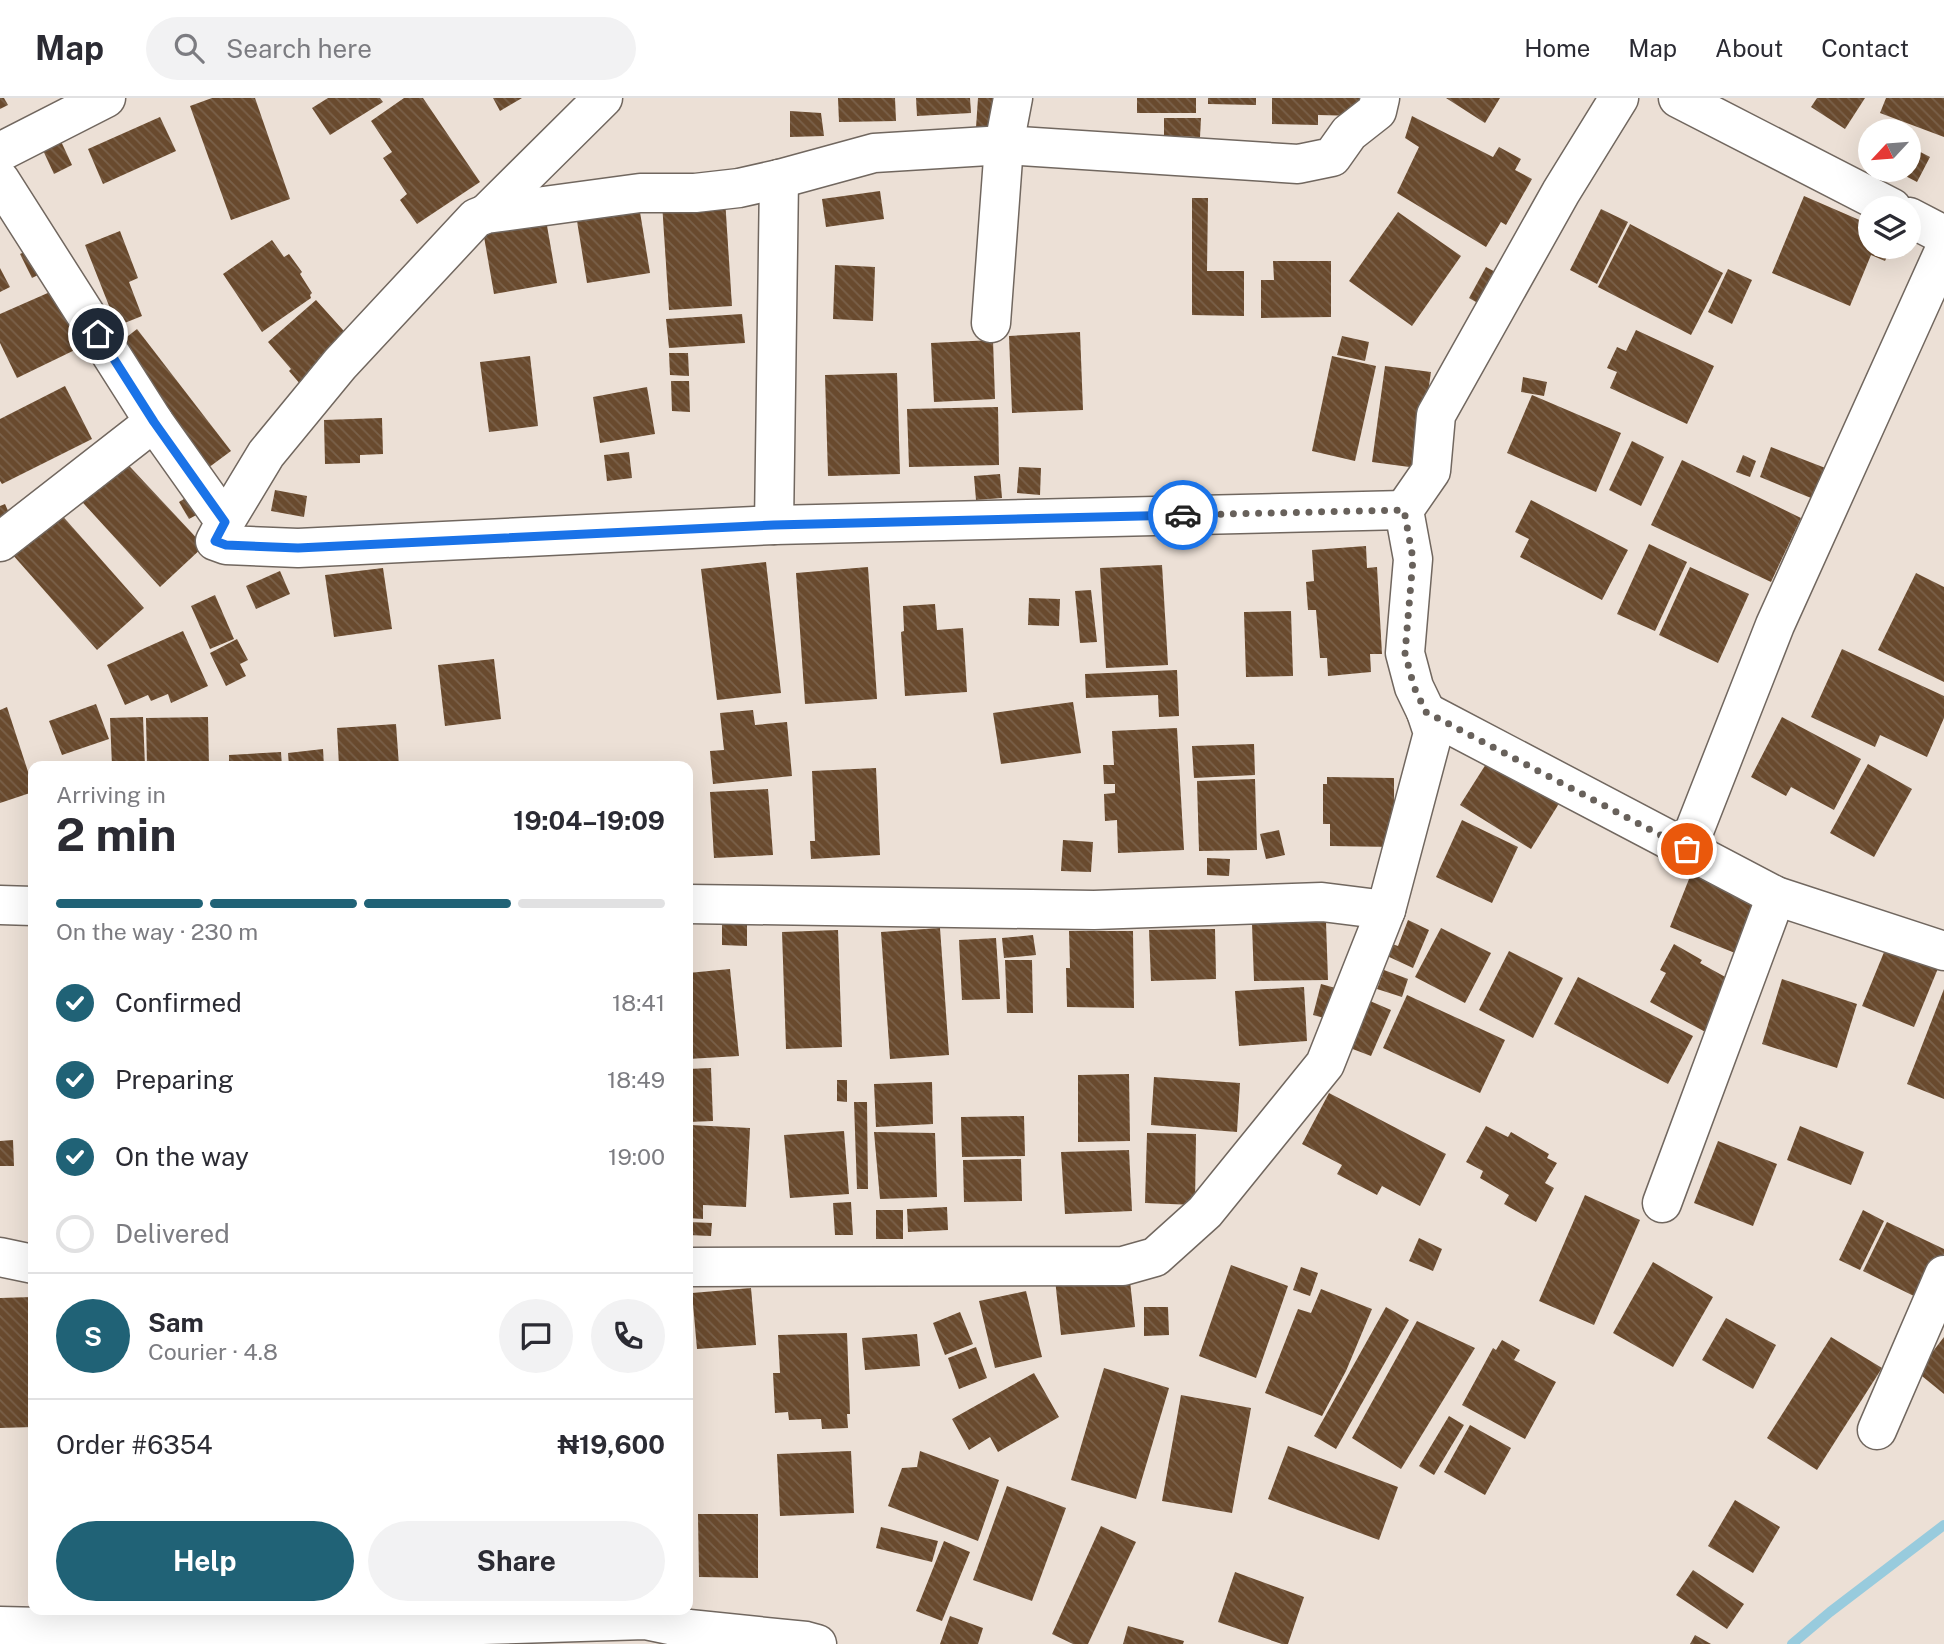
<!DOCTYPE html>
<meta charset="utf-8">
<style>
:root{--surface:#fff;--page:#f2f2f3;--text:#2b2b33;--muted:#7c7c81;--line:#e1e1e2;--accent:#206276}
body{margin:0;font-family:"Public Sans",sans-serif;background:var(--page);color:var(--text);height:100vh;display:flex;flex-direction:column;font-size:26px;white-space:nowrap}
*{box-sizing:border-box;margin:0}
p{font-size:23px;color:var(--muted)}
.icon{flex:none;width:38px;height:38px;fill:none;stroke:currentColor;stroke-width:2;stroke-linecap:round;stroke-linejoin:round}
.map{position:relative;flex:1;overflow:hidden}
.drawer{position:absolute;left:28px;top:663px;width:665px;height:854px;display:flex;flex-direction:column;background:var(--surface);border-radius:14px;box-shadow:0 7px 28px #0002}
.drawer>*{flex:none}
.needle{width:46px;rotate:244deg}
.controls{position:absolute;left:1858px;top:21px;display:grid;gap:14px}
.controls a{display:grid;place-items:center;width:63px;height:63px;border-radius:50%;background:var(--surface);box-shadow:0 7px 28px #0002;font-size:35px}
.pin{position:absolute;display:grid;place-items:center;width:60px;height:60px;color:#fff;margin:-30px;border:4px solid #fff;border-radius:50%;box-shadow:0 2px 7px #0007}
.courier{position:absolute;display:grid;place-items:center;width:70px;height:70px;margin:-35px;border:5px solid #1a73e8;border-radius:50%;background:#fff;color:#222;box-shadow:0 2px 9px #0007}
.headline em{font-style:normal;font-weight:700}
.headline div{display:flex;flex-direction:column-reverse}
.headline{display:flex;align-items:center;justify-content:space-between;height:119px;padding:0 28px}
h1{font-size:46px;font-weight:700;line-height:52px}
.bar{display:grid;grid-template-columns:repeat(4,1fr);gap:10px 7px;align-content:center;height:84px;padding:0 28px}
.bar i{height:9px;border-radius:5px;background:var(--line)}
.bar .current{background:var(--accent)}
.bar p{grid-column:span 4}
.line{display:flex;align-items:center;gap:18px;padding:0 28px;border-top:2px solid var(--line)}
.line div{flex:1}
.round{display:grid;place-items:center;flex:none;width:74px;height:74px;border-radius:37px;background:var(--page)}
ol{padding:0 28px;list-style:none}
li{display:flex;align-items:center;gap:21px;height:77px}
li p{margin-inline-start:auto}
li .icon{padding:7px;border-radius:50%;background:var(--accent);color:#fff;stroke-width:4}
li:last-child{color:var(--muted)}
li i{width:38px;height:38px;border:4px solid var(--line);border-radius:50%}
.action{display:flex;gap:14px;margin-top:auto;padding:14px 28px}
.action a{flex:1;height:80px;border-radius:42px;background:var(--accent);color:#fff;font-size:28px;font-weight:700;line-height:80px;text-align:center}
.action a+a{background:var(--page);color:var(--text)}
header{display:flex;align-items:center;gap:42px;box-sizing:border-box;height:98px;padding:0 35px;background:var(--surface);border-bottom:2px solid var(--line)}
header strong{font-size:33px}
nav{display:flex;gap:38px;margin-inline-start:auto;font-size:24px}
.search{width:490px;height:63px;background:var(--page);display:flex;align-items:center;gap:18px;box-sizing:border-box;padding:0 24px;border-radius:38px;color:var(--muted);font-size:26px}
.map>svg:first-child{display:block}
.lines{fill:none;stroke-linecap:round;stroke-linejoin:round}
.stream{stroke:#98cbdd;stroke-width:10}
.building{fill:url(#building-back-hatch)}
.minor-casing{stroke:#71675f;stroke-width:41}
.tertiary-casing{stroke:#71675f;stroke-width:41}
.minor{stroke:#fff;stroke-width:38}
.tertiary{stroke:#fff;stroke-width:38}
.done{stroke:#68615b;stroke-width:7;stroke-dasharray:0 12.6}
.route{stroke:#1a73e8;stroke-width:9}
</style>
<header>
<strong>Map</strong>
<div class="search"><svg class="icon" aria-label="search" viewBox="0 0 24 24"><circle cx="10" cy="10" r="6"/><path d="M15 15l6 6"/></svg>Search here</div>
<nav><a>Home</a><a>Map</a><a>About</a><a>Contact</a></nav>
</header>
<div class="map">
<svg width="1944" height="1546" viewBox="0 0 1944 1546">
<defs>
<pattern id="building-back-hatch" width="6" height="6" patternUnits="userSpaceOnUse" patternTransform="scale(1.75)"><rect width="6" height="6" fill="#694a2e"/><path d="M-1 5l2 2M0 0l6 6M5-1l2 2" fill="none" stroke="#7a614a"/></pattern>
</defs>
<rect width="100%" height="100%" fill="#ece0d6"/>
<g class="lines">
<polyline class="stream" points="1792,1546 1830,1514 1944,1427"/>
</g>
<g class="building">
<polygon points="0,0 4,0 8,7 0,11"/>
<polygon points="212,0 255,0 290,101 231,122 190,8"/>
<polygon points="328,0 380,0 383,4 330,37 312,10"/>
<polygon points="404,0 423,0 480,84 417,126 400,102 407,96 383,60 392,54 371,23"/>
<polygon points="493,0 522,0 500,13"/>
<polygon points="838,0 895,0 896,23 839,24"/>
<polygon points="916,0 970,0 971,15 917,18"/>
<polygon points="978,0 998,0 996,32 976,30"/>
<rect x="1137" y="0" width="59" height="15"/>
<polygon points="1208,0 1256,0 1256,7 1208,6"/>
<polygon points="1272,0 1359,0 1359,18 1318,17 1318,27 1272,26"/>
<polygon points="1446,0 1500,0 1485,25"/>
<polygon points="1817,0 1865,0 1845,31 1811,9"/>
<polygon points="1886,0 1944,0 1944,39 1880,15"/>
<polygon points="790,13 821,15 824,38 790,39"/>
<polygon points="1412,18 1493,59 1499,49 1521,61 1515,72 1532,81 1506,127 1501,124 1486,149 1397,95 1419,49 1405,40"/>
<polygon points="160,19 176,53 103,86 88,51"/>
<polygon points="1164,20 1201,20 1200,39 1164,38"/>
<polygon points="59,39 72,67 54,76 41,48"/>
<polygon points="1909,48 1930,59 1917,84 1894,72 1909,72"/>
<polygon points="880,93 884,121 826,129 822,101"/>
<polygon points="1804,98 1871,127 1871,149 1891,149 1885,163 1871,157 1850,208 1772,175"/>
<polygon points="1192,100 1208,100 1207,173 1244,173 1244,218 1192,217"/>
<polygon points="725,101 732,208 669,212 662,105"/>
<polygon points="1601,111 1628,124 1597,186 1570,172"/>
<polygon points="640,114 650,175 587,185 577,123"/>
<polygon points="1398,114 1461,158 1412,228 1349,183"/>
<polygon points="546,122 557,185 494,196 483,133"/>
<polygon points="1630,126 1723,175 1691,237 1598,189"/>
<polygon points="120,133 138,180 129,184 142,218 117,228 85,147"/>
<polygon points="272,142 284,159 289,156 302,174 300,176 312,195 310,197 311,200 262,234 223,176"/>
<polygon points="39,147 50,171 32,180 20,156"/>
<polygon points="1273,163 1331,163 1331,219 1261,220 1261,182 1274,182"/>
<polygon points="835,167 875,169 873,223 833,221"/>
<polygon points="1486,169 1501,177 1483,208 1469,200"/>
<polygon points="0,170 10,189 0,194"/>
<polygon points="1728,171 1752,182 1732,226 1708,214"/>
<polygon points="50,194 81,249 17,280 0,245 0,216"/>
<polygon points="316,202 352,242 301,287 289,273 291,271 268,244"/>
<polygon points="742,216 745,245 669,250 666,221"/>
<polygon points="137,231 231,353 208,370 114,249"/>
<polygon points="1636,232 1714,268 1687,326 1610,290 1617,274 1607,270 1617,249 1626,253"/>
<polygon points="1080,234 1083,312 1012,315 1009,238"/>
<polygon points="1342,238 1369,244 1365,263 1337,257"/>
<polygon points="993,242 995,301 934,304 931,245"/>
<polygon points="669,255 688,255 689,278 670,277"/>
<polygon points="530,258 538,328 489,334 480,264"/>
<polygon points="1332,258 1376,268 1355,363 1312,353"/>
<polygon points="1385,268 1431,274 1417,370 1372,364"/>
<polygon points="897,275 900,376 828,378 825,277"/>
<polygon points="1523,279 1547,284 1544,298 1521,294"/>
<polygon points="671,283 689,283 690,314 672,313"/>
<polygon points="65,288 92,341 2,386 0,383 0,321"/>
<polygon points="647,289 655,336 600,345 593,299"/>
<polygon points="1532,297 1621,335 1596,394 1507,355"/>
<polygon points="998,309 999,367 909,369 907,311"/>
<polygon points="382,320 383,356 360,357 360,365 325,366 324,322"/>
<polygon points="1632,343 1664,359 1641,408 1609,392"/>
<polygon points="1771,349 1828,371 1816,402 1760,379"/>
<polygon points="629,354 632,380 607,383 604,357"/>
<polygon points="119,357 204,448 160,489 74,395"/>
<polygon points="1743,357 1756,363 1750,379 1736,374"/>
<polygon points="1682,362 1801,420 1771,484 1651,427"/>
<polygon points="1019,369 1041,370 1040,397 1017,395"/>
<polygon points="1000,376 1002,400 976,402 974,378"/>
<polygon points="275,392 307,398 304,419 271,413"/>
<polygon points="192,396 202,414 189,421 179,404"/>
<polygon points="1531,402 1628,452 1602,502 1520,459 1529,441 1515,434"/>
<polygon points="5,406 13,424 0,429 0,408"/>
<polygon points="59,414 144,510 97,552 12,456"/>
<polygon points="1649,446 1687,464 1655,533 1617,516"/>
<polygon points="1366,448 1367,470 1377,469 1382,556 1370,556 1371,574 1328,578 1327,560 1320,560 1316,512 1308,512 1306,484 1314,483 1312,452"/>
<polygon points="766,464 781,595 717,602 701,471"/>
<polygon points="1162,467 1168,567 1106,570 1100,470"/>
<polygon points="868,469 877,601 805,606 796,475"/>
<polygon points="1690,469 1749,496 1718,565 1659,537"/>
<polygon points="383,470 392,531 334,539 325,477"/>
<polygon points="280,473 290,496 256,511 246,488"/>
<polygon points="1916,475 1944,489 1944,584 1878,552"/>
<polygon points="1091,492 1097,544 1080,545 1075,493"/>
<polygon points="215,497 234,541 210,551 191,508"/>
<polygon points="1029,500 1060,501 1059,528 1028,527"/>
<polygon points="935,506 937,532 963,530 967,594 905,598 901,534 904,533 903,508"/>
<polygon points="1291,513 1293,578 1246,579 1244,514"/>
<polygon points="183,533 208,588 171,605 168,596 151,603 148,597 125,607 107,567"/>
<polygon points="237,541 248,562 240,566 246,578 226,588 210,555"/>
<polygon points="1842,551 1944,598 1944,620 1927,659 1880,637 1875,649 1811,619"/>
<polygon points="494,561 501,621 445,628 438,567"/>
<polygon points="1177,572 1179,618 1159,619 1158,597 1086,600 1085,576"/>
<polygon points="1073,604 1081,655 1001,666 993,615"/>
<polygon points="96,606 109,641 62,657 49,623"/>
<polygon points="7,609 33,689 33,694 0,705 0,612"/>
<polygon points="753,612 755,627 787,624 792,678 713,686 710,653 724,652 720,615"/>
<polygon points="143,619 145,668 112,668 110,620"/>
<polygon points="208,619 209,668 147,668 146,620"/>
<polygon points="1782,619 1861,661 1834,712 1791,689 1786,698 1751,679"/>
<polygon points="396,626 399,668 339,668 337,630"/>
<polygon points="1177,630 1184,752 1118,755 1117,722 1105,723 1104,696 1115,695 1115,686 1104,686 1103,667 1114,667 1112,633"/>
<polygon points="1254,646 1255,677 1194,680 1192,648"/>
<polygon points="323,651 324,668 289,668 288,655"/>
<polygon points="281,654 282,668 229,668 229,657"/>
<polygon points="1493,655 1563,699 1531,751 1460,707"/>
<polygon points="1868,666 1912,691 1874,759 1830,735"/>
<polygon points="876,670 880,757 811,761 810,743 815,743 812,673"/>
<polygon points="1327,679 1394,680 1394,749 1330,748 1330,726 1323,726 1323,686 1327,686"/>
<polygon points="1255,681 1257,752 1199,753 1197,683"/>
<polygon points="768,691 773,757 714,760 710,694"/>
<polygon points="1462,722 1518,749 1492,805 1436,779"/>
<polygon points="1279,732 1285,757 1266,761 1260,736"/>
<polygon points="1063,742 1093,744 1091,774 1061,773"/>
<polygon points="1207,760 1230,761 1229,778 1207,777"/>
<polygon points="1693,771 1763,798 1740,857 1670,829"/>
<polygon points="722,818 747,818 747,848 722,847"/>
<polygon points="1408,822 1429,832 1413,870 1387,858 1392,846 1398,848"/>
<polygon points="1326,824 1328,882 1254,883 1252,826"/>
<polygon points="940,830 949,957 890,961 881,834"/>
<polygon points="1441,830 1491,855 1465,905 1415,879"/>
<polygon points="1215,831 1216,881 1151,883 1149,832"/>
<polygon points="838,832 842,949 786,951 782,834"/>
<polygon points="1069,833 1133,833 1134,910 1067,909 1066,870 1070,870"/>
<polygon points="1033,837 1036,857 1004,860 1002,840"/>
<polygon points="996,840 1000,901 962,902 959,842"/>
<polygon points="1889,842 1941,863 1914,929 1862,908"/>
<polygon points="1674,846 1702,862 1700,865 1738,886 1711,937 1650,904 1666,875 1660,872"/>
<polygon points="1509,853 1563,880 1533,940 1479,912"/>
<polygon points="1005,862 1032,862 1033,915 1007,915"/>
<polygon points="730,871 739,958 688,961 688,875"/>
<polygon points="1384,872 1408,881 1402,899 1377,891"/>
<polygon points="1578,879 1693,938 1668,986 1554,926"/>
<polygon points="1782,881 1857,906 1837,970 1762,946"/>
<polygon points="1321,886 1339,891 1332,922 1313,917"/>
<polygon points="1304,889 1307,943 1239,948 1235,893"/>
<polygon points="1944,891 1944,1001 1907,986"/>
<polygon points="1407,897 1505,942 1480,995 1383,950"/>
<polygon points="1370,903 1391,912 1371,958 1350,950"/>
<polygon points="711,970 713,1023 688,1024 688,971"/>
<polygon points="1129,976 1130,1043 1078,1044 1078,977"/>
<polygon points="1154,979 1240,985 1237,1034 1151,1027"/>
<polygon points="837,982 847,982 847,1004 837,1003"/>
<polygon points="932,984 933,1026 876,1029 874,986"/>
<polygon points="1329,995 1446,1056 1420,1108 1382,1088 1377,1097 1337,1076 1342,1067 1302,1046"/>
<polygon points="854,1004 867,1004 868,1091 857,1091"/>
<polygon points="1024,1018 1025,1058 962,1059 961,1019"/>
<polygon points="690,1027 750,1030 746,1109 703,1107 703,1121 688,1120"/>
<polygon points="1486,1028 1508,1039 1511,1034 1549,1056 1547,1060 1557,1065 1545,1085 1554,1090 1536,1124 1504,1106 1509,1097 1480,1080 1483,1073 1466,1064"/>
<polygon points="1800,1028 1864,1054 1851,1087 1787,1062"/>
<polygon points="844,1033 849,1096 790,1100 784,1037"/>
<polygon points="874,1034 935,1035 937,1099 880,1101"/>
<polygon points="1147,1035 1196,1036 1195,1107 1145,1105"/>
<polygon points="13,1042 14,1068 0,1068 0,1043"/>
<polygon points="1718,1043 1777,1066 1753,1128 1694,1105"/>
<polygon points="1129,1052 1132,1113 1065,1116 1061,1054"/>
<polygon points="1021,1061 1022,1103 964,1104 963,1062"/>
<polygon points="1585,1097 1640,1122 1594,1227 1539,1203"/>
<polygon points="851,1104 853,1137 835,1137 833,1105"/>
<polygon points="947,1109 948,1132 908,1134 907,1111"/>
<rect x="876" y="1112" width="27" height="29"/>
<polygon points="1863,1112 1884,1123 1860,1172 1839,1162"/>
<polygon points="688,1124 712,1125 711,1138 688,1137"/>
<polygon points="1887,1124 1944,1151 1944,1156 1922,1202 1863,1173"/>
<polygon points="1419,1140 1442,1151 1433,1173 1409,1163"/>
<polygon points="1653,1164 1713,1199 1673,1269 1613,1235"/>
<polygon points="1231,1167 1288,1188 1256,1280 1199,1258"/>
<polygon points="1301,1169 1318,1175 1310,1198 1293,1192"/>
<polygon points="1129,1174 1135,1229 1061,1237 1055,1181"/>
<polygon points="751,1190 756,1247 697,1251 692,1195"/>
<polygon points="1321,1191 1372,1211 1346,1273 1322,1318 1265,1295 1298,1211 1311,1215"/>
<polygon points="1026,1193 1042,1259 995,1270 979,1203"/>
<polygon points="33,1199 33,1329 0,1330 0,1200"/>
<polygon points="1144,1209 1168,1209 1169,1237 1144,1238"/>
<polygon points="1386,1209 1409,1222 1336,1351 1314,1338"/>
<polygon points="960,1214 973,1246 945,1257 933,1225"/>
<polygon points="1726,1220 1776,1247 1753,1291 1702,1262"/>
<polygon points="1417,1223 1475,1250 1401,1371 1352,1340"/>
<polygon points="847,1235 850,1316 847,1316 848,1330 822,1331 821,1321 789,1322 788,1314 775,1315 773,1275 780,1275 778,1237"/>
<polygon points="917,1236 920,1268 865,1272 862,1240"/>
<polygon points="1831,1239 1882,1270 1817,1372 1767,1340"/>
<polygon points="1944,1239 1944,1296 1917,1274"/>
<polygon points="1502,1242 1520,1252 1514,1262 1556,1284 1525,1341 1462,1307 1493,1250 1496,1252"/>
<polygon points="976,1249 987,1280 959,1291 948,1260"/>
<polygon points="1104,1270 1169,1290 1136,1401 1071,1382"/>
<polygon points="1034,1275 1059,1319 998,1354 990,1339 969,1352 952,1321"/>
<polygon points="1181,1297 1251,1310 1232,1415 1162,1403"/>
<polygon points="1449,1318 1464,1327 1434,1377 1419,1368"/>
<polygon points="1470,1327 1511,1350 1485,1397 1444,1374"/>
<polygon points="1288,1348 1398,1389 1379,1442 1268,1401"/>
<polygon points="851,1353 854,1415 780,1418 777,1356"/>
<polygon points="920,1353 999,1382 978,1443 888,1408 902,1370 917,1369"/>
<polygon points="1007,1388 1066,1410 1032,1503 973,1482"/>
<polygon points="1735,1402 1780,1429 1753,1475 1708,1448"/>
<polygon points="698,1416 758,1416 758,1480 699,1479"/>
<polygon points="1101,1428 1136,1444 1088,1546 1073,1546 1052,1536"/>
<polygon points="881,1429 938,1443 932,1464 876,1450"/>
<polygon points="944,1443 970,1454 942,1523 916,1513"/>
<polygon points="1693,1472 1744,1506 1727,1531 1676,1497"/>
<polygon points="1235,1474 1304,1499 1288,1546 1282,1546 1218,1524"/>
<polygon points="950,1518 983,1530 978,1546 940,1546"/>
<polygon points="1128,1528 1184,1543 1183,1546 1123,1546"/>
<polygon points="1695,1537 1711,1546 1690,1546"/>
</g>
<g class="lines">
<defs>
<g id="minor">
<polyline points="1678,0 1892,110"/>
<polyline points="0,82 154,324 225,424 215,443 226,447 298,450 774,427 1404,412"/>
<polyline points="486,116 603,0"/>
<polyline points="1909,119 1944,137"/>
<polyline points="991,225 1004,47 1013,0"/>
<polyline points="225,424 266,356 340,266 476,120 486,116 640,95 695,95 739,90 779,81 874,55 1004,47 1298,66 1332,59 1349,35 1377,13 1380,0"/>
<polyline points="774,427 779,81"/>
<polyline points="0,444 154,324"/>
<polyline points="1426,614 1776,798 1944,853"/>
<polyline points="1687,751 1775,527 1944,153"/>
<polyline points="688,806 1094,812 1322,804 1386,812"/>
<polyline points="0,807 33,808"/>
<polyline points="1662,1105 1776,798"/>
<polyline points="0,1159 33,1166"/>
<polyline points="688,1169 1123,1168 1155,1159 1205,1114 1325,966 1386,812 1433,635 1426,614 1414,589 1405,555 1413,461 1404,412 1431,373 1436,317 1561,94 1619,0"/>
<polyline points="1877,1332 1944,1177"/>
<polyline points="0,1528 256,1534 645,1522 689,1531 806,1543 817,1546"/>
</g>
<polyline id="tertiary" points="0,54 106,0"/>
</defs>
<use href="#minor" class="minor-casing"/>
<use href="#tertiary" class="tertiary-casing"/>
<use href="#minor" class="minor"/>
<use href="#tertiary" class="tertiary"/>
</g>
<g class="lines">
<polyline class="done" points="1183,417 1404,412 1413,461 1405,555 1414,589 1426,614 1687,751"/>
<polyline class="route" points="98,236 154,324 225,424 215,443 226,447 298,450 774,427 1183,417"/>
</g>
</svg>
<div class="controls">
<a><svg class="needle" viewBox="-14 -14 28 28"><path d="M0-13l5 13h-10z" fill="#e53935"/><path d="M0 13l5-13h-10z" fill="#7c7c81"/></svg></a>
<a><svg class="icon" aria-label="layers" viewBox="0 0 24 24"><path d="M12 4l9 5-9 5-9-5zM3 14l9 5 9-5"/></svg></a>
</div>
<div class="pin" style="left:1687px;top:751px;background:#ea580c"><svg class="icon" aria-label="bag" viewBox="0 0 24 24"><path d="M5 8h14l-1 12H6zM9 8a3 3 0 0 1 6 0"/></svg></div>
<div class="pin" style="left:98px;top:236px;background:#1f2937"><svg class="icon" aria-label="home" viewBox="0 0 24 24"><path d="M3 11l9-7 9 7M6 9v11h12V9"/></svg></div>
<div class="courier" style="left:1183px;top:417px"><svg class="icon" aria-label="car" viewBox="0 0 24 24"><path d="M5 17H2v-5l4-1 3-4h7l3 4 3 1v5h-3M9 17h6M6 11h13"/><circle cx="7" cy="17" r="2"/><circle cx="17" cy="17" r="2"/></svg></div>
<section class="drawer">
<div class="headline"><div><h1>2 min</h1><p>Arriving in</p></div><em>19:04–19:09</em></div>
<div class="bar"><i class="current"></i><i class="current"></i><i class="current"></i><i></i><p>On the way · 230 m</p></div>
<ol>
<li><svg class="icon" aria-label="check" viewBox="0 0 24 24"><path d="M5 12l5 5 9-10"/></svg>Confirmed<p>18:41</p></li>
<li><svg class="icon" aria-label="check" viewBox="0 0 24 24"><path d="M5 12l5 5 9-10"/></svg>Preparing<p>18:49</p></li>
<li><svg class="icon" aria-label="check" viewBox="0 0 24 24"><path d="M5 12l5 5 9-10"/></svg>On the way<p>19:00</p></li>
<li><i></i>Delivered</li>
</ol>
<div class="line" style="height:126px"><b class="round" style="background:var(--accent);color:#fff">S</b><div><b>Sam</b><p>Courier · 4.8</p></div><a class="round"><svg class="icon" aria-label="chat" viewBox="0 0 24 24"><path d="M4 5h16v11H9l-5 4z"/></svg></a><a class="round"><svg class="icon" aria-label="phone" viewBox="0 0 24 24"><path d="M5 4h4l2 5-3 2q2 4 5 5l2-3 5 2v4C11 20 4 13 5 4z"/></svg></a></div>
<div class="line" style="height:91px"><div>Order #6354</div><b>₦19,600</b></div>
<div class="action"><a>Help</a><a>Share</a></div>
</section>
</div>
